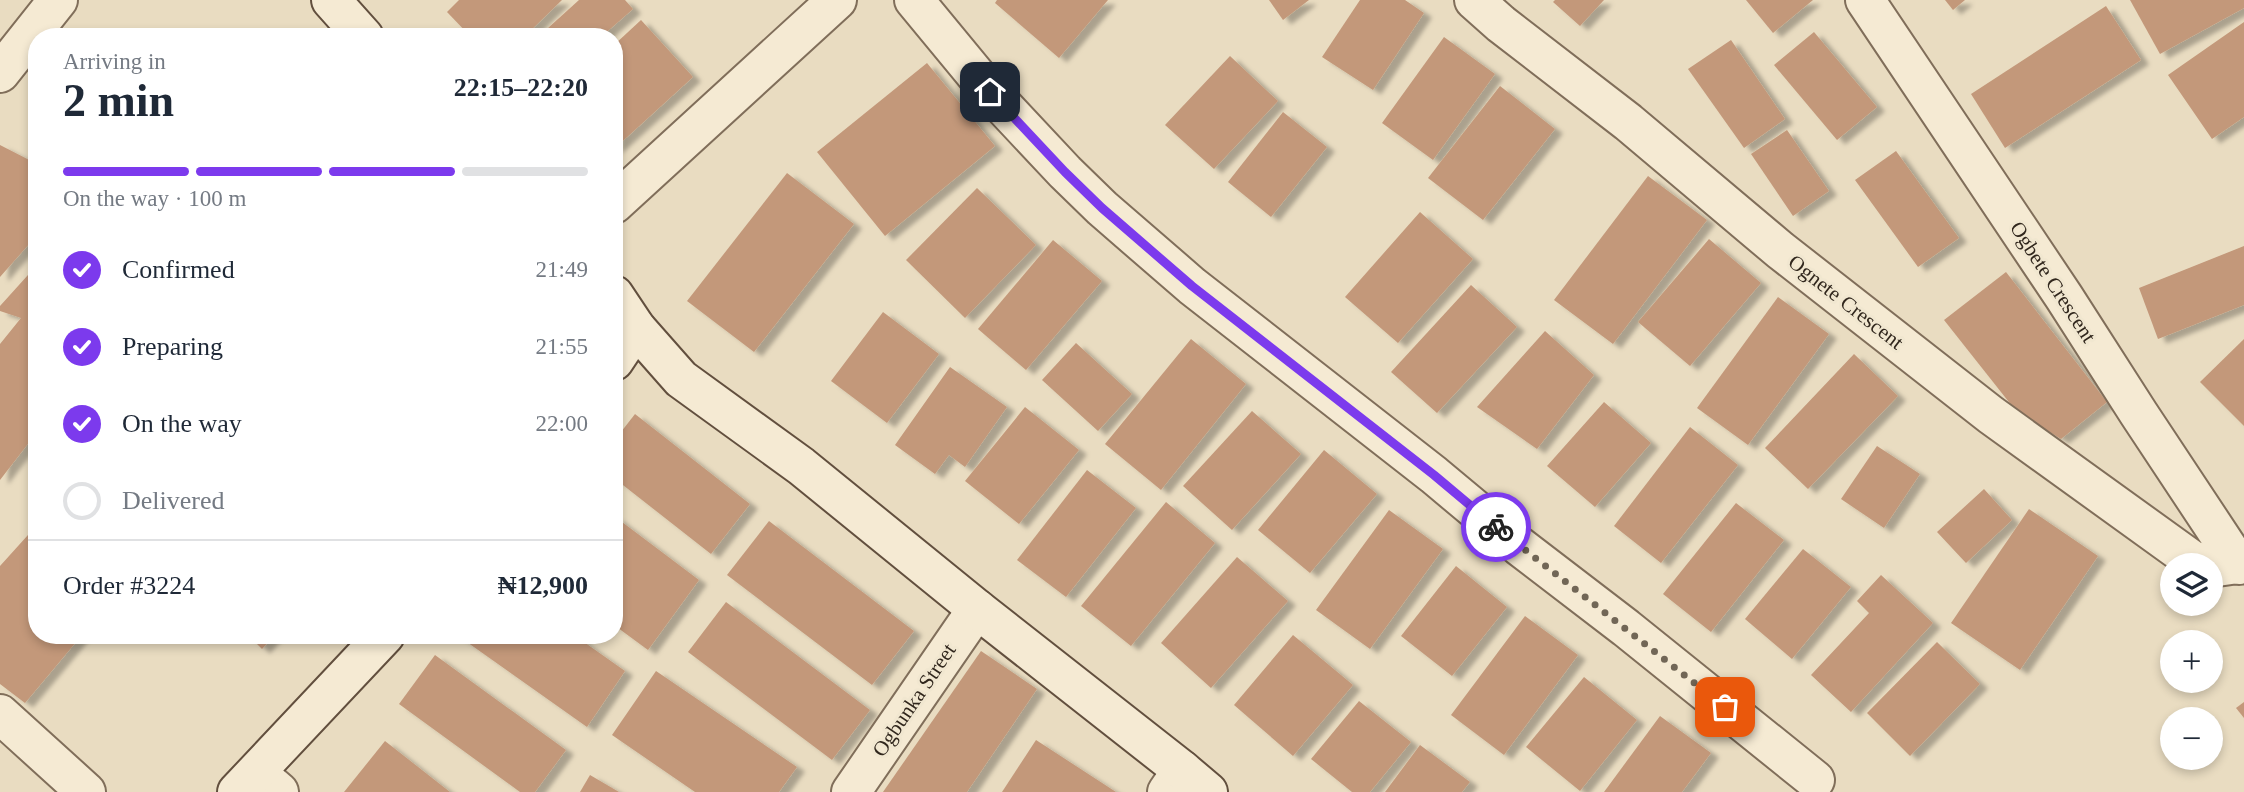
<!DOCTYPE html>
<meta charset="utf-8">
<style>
:root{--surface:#fff;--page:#f2f2f3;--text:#1f2937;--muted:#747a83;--line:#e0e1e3;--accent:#7c3aed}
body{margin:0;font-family:"Times New Roman",serif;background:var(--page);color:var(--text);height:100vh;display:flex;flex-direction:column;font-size:26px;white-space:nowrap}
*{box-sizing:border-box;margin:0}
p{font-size:23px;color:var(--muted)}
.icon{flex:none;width:38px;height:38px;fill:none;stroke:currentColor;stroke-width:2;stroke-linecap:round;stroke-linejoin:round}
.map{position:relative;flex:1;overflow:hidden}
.sheet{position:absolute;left:28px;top:28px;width:595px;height:616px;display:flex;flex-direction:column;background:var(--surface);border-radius:28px;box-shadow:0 4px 10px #0003}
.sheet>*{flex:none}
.fabs{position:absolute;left:2160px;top:553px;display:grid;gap:14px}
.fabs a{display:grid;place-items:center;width:63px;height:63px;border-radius:50%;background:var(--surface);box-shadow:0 4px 10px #0003;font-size:35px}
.pin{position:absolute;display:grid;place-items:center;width:60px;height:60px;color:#fff;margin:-30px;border-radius:14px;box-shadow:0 4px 10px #0006}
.courier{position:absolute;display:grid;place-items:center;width:70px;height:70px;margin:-35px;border:5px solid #7c3aed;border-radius:50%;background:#fff;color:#222;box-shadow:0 2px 9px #0007}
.headline em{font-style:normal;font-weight:700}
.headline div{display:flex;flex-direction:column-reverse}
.headline{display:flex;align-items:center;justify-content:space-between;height:119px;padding:0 35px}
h1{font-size:46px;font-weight:700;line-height:52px}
.bar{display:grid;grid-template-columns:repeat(4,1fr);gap:10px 7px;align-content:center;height:84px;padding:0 35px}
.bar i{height:9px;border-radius:5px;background:var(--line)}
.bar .current{background:var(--accent)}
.bar p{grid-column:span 4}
.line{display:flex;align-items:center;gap:18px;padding:0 35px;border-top:2px solid var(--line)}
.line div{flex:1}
ol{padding:0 35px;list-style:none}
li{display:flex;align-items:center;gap:21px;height:77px}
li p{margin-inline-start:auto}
li .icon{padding:7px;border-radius:50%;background:var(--accent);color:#fff;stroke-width:4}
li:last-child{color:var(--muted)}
li i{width:38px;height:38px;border:4px solid var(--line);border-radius:50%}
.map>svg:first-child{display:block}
.building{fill:#c3987a;filter:url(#shadow)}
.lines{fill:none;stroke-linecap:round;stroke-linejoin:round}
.street-casing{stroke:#806e5a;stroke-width:42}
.secondary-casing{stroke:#624f3e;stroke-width:42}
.street{stroke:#f5ead3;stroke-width:38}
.secondary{stroke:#f5ead3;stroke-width:38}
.done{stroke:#716656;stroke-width:7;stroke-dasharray:0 12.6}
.route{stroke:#7c3aed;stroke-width:9}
.labels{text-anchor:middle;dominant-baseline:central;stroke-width:6;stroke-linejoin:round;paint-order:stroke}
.street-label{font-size:21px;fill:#31271d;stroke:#f1e7d0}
</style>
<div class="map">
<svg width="2244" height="792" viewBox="0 0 2244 792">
<defs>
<filter id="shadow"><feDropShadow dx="8" dy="4.5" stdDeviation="2" flood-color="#0004"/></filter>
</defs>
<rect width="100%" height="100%" fill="#e9dcc1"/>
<g class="building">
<polygon points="459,0 562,0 524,37 471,37 447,12"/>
<polygon points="579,0 625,0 633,9 601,37 538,37"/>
<polygon points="997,0 1108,0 1059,58 995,3"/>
<polygon points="1269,0 1309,0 1283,20"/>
<polygon points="1360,0 1405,0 1424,13 1373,90 1322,57"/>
<polygon points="1555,0 1604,0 1580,26 1553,2"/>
<polygon points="1746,0 1813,0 1773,33"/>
<polygon points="1945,0 1965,0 1953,10"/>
<polygon points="2130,0 2244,0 2244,8 2160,54"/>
<polygon points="2106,6 2141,60 2005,148 1971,94"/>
<polygon points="641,20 693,77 614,149 614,45"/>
<polygon points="2244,22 2244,117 2212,139 2168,75"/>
<polygon points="1814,32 1877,107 1837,140 1774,65"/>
<polygon points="1444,37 1495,74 1433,160 1382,123"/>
<polygon points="1731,40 1785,119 1744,148 1688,69"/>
<polygon points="1230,56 1278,101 1214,169 1165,125"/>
<polygon points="927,63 995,146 885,236 817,152"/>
<polygon points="1500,86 1555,129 1483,220 1428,178"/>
<polygon points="1283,112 1327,147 1271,217 1228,182"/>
<polygon points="1787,130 1829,191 1793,216 1751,154"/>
<polygon points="0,145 37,164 37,235 0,277"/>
<polygon points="1896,151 1959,238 1918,267 1855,180"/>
<polygon points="787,173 854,224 754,352 687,301"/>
<polygon points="1648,176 1707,220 1613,344 1554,300"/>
<polygon points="977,188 1036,245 965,318 906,260"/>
<polygon points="1420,212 1473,259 1398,343 1345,297"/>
<polygon points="1709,239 1761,283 1690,366 1638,322"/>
<polygon points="1053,240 1102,281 1026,370 978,329"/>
<polygon points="2244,246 2244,305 2158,339 2139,288"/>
<polygon points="37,265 37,432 0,480 0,344 21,318 0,311 0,306"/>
<polygon points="2006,272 2107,402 2061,439 2016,411 1944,320"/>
<polygon points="1471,285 1517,327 1437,413 1391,372"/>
<polygon points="1778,297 1829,334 1748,445 1697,408"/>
<polygon points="883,312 939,354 887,423 831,381"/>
<polygon points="1545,331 1594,375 1537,449 1477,407"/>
<polygon points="1191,339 1246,384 1161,490 1105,444"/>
<polygon points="2244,339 2244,426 2200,382"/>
<polygon points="1076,343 1132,394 1098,431 1042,380"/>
<polygon points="1854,354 1898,396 1808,489 1765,448"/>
<polygon points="950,367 1007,407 965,467 949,455 935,474 895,445"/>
<polygon points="1604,402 1651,443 1595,507 1547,466"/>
<polygon points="1025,407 1079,450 1019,524 965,481"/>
<polygon points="1252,411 1301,454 1232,530 1183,486"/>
<polygon points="635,414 750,504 711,554 614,478 614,441"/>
<polygon points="1690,427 1738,465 1661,563 1614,526"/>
<polygon points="1877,446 1920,474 1884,528 1841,499"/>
<polygon points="1324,450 1377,494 1310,573 1258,530"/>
<polygon points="1087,470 1136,508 1066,597 1017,560"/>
<polygon points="1984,489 2012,520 1966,563 1937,532"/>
<polygon points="1166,502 1215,543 1131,646 1081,606"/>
<polygon points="1736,503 1784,540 1711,632 1663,594"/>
<polygon points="2029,509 2098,556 2020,670 1951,623"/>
<polygon points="1389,510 1443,549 1370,649 1316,610"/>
<polygon points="614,516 699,580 648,650 614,625"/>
<polygon points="769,521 914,631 872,685 727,575"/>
<polygon points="37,525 37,635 82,635 25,703 0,684 0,566"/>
<polygon points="1803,549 1851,587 1792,659 1745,619"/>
<polygon points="1237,557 1288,601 1211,688 1161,643"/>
<polygon points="1456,566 1507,607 1452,676 1401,636"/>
<polygon points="1881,575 1933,623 1851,712 1811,675 1869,613 1857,601"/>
<polygon points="726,602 870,710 832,760 688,652"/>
<polygon points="1525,616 1578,655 1504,755 1451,715"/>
<polygon points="248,635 275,635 262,649"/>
<polygon points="457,635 574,635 625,671 587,727"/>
<polygon points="1293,635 1353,685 1293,756 1234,705"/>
<polygon points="1937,642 1980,684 1910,756 1867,713"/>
<polygon points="981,651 1037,689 967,792 883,792"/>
<polygon points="435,655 566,750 535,792 520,792 399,704"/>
<polygon points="656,671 797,767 779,792 695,792 612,735"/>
<polygon points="1584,677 1637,720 1580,791 1526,747"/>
<polygon points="1359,701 1411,742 1370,792 1352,792 1311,759"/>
<polygon points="2244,702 2244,718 2236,708"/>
<polygon points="1660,716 1711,753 1682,792 1604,792"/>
<polygon points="1036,740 1116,792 1002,792"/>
<polygon points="385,741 450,792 344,792"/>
<polygon points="1420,745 1470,782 1462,792 1385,792"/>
<polygon points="590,775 619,792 580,792"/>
</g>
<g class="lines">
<defs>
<g id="street">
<polyline points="914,0 990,92 1065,172 1102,208 1192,286 1434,475 1519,546 1626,628 1815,780"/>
<polyline points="1474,0 1501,24 1628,122 1780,250 1991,415 2192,560 2217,567 2244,563"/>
<polyline points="1865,0 2064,297 2139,414 2239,565"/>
<polyline points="0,73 58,0"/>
<polyline points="614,204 837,0"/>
<polyline points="0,714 86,792"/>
<polyline points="257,773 279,792"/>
<polyline points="851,792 977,609"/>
<polyline points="1167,792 1182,770"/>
</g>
<g id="secondary">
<polyline points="331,0 364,37"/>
<polyline points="614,295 636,328 681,379 801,466 977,609 1182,770 1208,792"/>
<polyline points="614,361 636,328"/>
<polyline points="237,792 385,635"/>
</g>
</defs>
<use href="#street" class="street-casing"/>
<use href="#secondary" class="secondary-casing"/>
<use href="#street" class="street"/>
<use href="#secondary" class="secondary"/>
</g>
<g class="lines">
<polyline class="done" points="1496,527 1725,707"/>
<polyline class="route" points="990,92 1065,172 1102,208 1192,286 1434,475 1496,527"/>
</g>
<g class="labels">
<g class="street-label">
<text transform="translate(2053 282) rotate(57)">Ogbete Crescent</text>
<text transform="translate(1846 302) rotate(38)">Ognete Crescent</text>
<text transform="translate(914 700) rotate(-56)">Ogbunka Street</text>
</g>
</g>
</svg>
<div class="fabs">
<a><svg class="icon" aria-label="layers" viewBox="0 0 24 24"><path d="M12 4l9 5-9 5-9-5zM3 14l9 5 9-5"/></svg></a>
<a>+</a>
<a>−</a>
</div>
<div class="pin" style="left:1725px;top:707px;background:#ea580c"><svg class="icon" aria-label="bag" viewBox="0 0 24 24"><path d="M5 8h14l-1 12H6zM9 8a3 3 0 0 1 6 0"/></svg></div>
<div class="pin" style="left:990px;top:92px;background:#1f2937"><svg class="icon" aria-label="home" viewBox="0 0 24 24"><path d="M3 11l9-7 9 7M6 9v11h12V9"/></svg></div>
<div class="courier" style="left:1496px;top:527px"><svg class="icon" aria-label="bike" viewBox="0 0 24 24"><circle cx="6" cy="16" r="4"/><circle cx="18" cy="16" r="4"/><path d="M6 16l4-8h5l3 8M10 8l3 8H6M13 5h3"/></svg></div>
<section class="sheet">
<div class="headline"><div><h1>2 min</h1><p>Arriving in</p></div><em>22:15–22:20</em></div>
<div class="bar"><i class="current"></i><i class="current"></i><i class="current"></i><i></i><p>On the way · 100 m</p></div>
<ol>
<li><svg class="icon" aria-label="check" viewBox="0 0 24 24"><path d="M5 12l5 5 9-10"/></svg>Confirmed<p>21:49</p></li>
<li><svg class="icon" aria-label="check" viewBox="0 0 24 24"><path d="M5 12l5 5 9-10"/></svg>Preparing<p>21:55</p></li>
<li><svg class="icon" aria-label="check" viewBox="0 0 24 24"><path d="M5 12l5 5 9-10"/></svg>On the way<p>22:00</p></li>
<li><i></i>Delivered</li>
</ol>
<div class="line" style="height:91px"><div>Order #3224</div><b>₦12,900</b></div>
</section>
</div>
